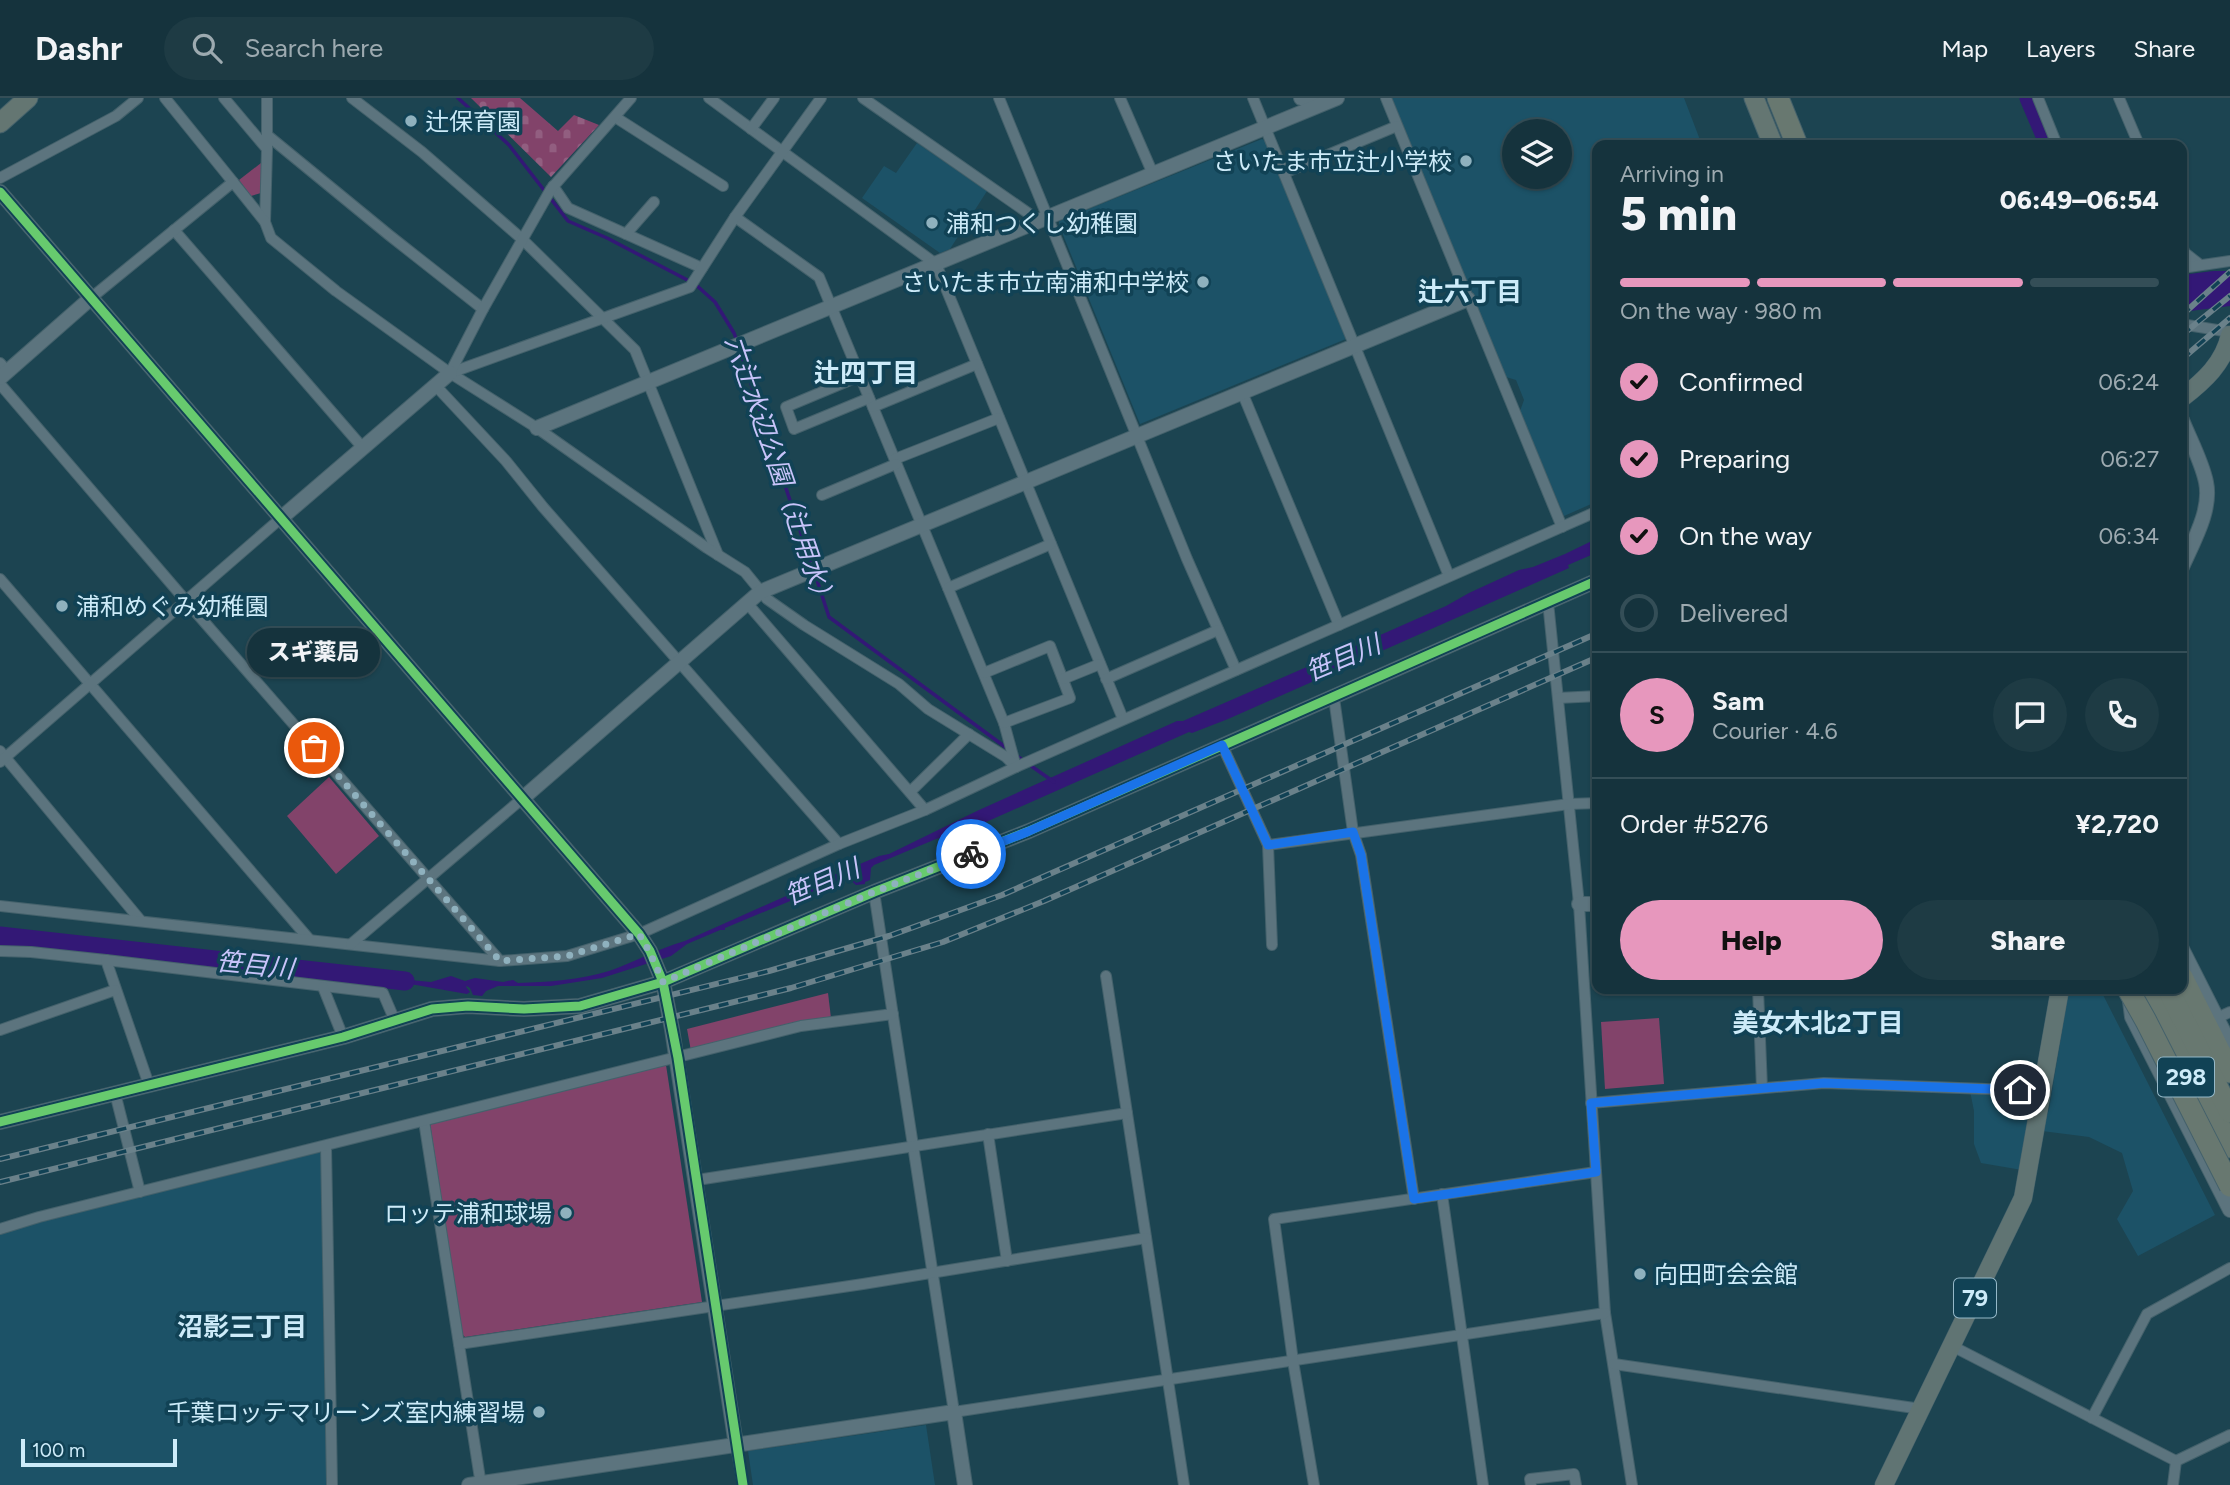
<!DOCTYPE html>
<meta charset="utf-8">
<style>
:root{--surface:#15333d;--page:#1e3b44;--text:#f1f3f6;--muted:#9daab0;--line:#344e57;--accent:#e797bd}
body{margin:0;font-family:Figtree,"Noto Sans JP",sans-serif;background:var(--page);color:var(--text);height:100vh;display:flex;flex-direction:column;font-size:26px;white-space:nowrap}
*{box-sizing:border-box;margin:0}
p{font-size:23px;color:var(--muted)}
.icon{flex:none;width:38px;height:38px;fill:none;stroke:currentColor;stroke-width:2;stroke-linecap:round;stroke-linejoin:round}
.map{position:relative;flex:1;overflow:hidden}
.sheet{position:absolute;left:1592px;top:42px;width:595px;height:854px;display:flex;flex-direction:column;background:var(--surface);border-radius:14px;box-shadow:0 2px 5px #0004,0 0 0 2px var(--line)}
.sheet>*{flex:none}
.fabs{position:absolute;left:1502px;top:21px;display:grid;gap:14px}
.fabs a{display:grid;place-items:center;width:70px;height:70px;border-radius:50%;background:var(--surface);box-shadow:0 2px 5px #0004,0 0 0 2px var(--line);font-size:35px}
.scale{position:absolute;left:21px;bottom:18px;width:156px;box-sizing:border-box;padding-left:7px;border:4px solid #cdebf9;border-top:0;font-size:19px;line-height:24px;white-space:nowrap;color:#cdebf9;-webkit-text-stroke:5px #114255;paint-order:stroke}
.pin{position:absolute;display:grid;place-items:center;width:60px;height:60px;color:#fff;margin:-30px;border:4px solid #fff;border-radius:50%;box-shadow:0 2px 7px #0007}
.courier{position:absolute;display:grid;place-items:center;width:70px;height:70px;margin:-35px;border:5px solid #1a73e8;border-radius:50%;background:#fff;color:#222;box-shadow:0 2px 9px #0007}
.bubble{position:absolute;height:49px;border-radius:24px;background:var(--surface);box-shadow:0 2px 5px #0004,0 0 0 2px var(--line);font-size:23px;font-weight:800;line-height:49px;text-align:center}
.head em{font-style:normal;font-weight:800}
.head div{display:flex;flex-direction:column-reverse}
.head{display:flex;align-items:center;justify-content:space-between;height:119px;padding:0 28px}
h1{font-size:46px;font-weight:800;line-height:52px}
.bar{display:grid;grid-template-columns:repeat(4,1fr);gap:10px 7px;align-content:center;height:84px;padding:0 28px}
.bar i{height:9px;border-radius:5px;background:var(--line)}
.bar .on{background:var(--accent)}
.bar p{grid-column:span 4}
.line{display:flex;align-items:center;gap:18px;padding:0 28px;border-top:2px solid var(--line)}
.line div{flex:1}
.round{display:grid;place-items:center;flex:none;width:74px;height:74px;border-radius:37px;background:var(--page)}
ol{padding:0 28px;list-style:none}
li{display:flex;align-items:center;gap:21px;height:77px}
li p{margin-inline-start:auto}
li .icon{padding:7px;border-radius:50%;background:var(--accent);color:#111;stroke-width:4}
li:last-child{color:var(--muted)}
li i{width:38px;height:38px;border:4px solid var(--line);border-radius:50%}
.cta{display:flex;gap:14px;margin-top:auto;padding:14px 28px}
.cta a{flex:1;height:80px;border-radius:42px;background:var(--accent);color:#111;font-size:28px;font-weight:800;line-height:80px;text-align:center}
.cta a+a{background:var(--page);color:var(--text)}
header{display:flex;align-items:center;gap:42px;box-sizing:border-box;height:98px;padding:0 35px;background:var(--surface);border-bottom:2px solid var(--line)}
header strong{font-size:33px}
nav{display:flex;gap:38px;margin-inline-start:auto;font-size:24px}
.search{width:490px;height:63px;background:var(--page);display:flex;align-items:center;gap:18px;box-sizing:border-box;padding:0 24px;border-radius:38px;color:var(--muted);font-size:26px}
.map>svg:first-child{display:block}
.built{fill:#1c5267;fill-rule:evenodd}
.cemetery{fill:url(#cemetery-stones)}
.park{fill:#82436a}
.water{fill:#331876}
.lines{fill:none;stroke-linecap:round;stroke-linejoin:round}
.stream{stroke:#331876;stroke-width:3.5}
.river{stroke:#331876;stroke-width:19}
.minor-casing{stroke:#44616b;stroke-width:12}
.tertiary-casing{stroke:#44616b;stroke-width:16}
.primary-casing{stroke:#44616b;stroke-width:19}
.trunk-casing{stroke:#44616b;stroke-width:21}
.motorway-casing{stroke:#44616b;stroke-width:23}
.minor{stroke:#5c747e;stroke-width:10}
.tertiary{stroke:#5c747e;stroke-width:14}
.primary{stroke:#607473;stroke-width:18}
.trunk{stroke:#647672;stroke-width:19}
.motorway{stroke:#687870;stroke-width:21}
.rail-casing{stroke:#6a818a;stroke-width:6}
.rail{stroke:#114255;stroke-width:3.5;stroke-dasharray:10;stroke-linecap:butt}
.motorway-bridge-casing{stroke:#44616b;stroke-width:23;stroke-linecap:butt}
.motorway-bridge{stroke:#687870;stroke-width:21}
.cycleway-casing{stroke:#114255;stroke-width:13}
.cycleway{stroke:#67ca6e;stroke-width:9}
.done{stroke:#8fb1be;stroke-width:7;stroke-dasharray:0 12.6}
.route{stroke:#1a73e8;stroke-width:9}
.poi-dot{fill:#8fb1be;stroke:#114255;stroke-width:2.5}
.labels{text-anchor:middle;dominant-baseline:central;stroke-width:7;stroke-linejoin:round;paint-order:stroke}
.shield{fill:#114255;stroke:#95b8c8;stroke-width:2}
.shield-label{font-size:23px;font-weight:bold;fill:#cdebf9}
.poi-label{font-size:24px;fill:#cdebf9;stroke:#114255;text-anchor:start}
.neighbourhood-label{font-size:26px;font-weight:bold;fill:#cdebf9;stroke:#114255}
.water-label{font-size:26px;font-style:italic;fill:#c8c4fa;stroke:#114255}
</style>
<header>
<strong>Dashr</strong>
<div class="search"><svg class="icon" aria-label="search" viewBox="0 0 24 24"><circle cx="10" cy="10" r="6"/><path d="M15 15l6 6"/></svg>Search here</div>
<nav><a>Map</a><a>Layers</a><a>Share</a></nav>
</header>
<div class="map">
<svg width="2230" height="1387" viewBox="0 0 2230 1387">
<defs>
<pattern id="cemetery-stones" width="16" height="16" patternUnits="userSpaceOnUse" patternTransform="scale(1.75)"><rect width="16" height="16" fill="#82436a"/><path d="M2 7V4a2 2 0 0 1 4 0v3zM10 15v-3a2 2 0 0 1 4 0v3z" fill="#925e80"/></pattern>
</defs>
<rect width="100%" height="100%" fill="#1c4451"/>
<g class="built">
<path d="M 1392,0 L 1684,0 L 1702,47 L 1598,47 L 1598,403 L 1564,418 L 1520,313 L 1524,302 L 1516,282 L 1506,279 ZM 1514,33 L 1559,33 L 1559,79 L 1514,79 Z"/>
<polygon points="1262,41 1265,43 1346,241 1140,326 1059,127 1059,123"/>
<polygon points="917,45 987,93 950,151 940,155 862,100 884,68 896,75"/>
<polygon points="2069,891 2100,891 2215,1117 2138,1158 2117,1121 2133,1093 2122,1055 2089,1039 2042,1033 2049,1011"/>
<polygon points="1970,993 2034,1000 2022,1072 1981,1065 1974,1046 1974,1013"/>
<polygon points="326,1048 332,1387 0,1387 0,1133"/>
<polygon points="926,1327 935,1387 753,1387 748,1353"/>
</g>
<polygon class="cemetery" points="471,0 520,0 558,33 574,17 599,27 551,79"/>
<g class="park">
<polygon points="261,65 261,95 251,98 239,82"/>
<polygon points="329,679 379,738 336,776 287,718"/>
<polygon points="828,895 831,920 691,953 687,931"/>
<polygon points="1659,920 1664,986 1605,991 1601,924"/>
<polygon points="666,967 702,1204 465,1239 462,1236 430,1025"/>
</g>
<g class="water">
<polygon points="2213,173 2230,173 2230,208 2182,214 2182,177"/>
<path d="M 1598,440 L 1598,454 L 1568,467 L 1569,470 L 1228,621 L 1192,635 L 1189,634 L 977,728 L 936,741 L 874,767 L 871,770 L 870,782 L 865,784 L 865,786 L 856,787 L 848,780 L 843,781 L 725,830 L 725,832 L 720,832 L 687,846 L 671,858 L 602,880 L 551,888 L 498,888 L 486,893 L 482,898 L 473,897 L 470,890 L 467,888 L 466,889 L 470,894 L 467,896 L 416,887 L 379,883 L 379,879 L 431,884 L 451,878 L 465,883 L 475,880 L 503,884 L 513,882 L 518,885 C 548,884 580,882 609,873 C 635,864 659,850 685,843 L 824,781 L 879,758 L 889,756 L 979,712 L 1177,623 L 1183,623 L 1332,558 L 1339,558 L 1344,553 L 1446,508 L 1469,495 L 1519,472 L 1533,469 L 1565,456 Z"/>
</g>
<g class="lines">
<g class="stream">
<polyline points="458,0 509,47 568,123 607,140 695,186 715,204 734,235 737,243"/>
<polyline points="739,250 812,468"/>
<polyline points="815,476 829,519 1008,651"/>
<polyline points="1017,658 1054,684"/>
</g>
<g class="river">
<polyline points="2029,0 2049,47"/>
<polyline points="0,838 405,883"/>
</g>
<defs>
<g id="minor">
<polyline points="165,0 233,84"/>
<polyline points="224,0 267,51"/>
<polyline points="352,0 422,54 522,141 635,252 718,457"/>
<polyline points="709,0 936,166 1123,621"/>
<polyline points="863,0 1038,122"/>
<polyline points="999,0 1187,461 1236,572"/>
<polyline points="1120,0 1153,76"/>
<polyline points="1253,0 1449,478"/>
<polyline points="1386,0 1562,429"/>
<polyline points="2038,0 2057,47"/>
<polyline points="2119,0 2139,47"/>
<polyline points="615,19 723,88"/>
<polyline points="751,31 774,0"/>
<polyline points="267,37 389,137 483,211"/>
<polyline points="1284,75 1397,28"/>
<polyline points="0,80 116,18 138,0"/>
<polyline points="553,88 568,110 702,170"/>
<polyline points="735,119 819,179 1004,625 1016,669"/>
<polyline points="265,124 267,51 267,0"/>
<polyline points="174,132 363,350"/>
<polyline points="626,136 654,104"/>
<polyline points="2182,148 2185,155 2199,166"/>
<polyline points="2182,170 2230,163"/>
<polyline points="91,200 233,84 265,124 271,140 336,193 450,275 537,330 707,450 745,474 767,501 804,527 899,586 928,611 1006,659 1016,669"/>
<polyline points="2182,227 2187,227 2230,234"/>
<polyline points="0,265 7,273"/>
<polyline points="450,275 690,189 735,119 821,0"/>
<polyline points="450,275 483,211 551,91 631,0"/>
<polyline points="860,278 786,309 794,331 869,300"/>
<polyline points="0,286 186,503 500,863"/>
<polyline points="435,287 506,363 543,409 839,746"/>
<polyline points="1242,294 1339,527"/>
<polyline points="873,309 977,266"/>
<polyline points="895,361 999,320"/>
<polyline points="822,397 896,366"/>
<polyline points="0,481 309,841"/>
<polyline points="948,490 1051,446"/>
<polyline points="1548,504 1579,806 1605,1215 1632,1387"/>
<polyline points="747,505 925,712"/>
<polyline points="984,575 1050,548 1070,600 1004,625"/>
<polyline points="1063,581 1100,566"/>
<polyline points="1106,581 1218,532"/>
<polyline points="1334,600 1353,734 1361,757 1414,1101"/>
<polyline points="1558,600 1598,598"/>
<polyline points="1222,647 1268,747 1272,847"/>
<polyline points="0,653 141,823"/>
<polyline points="0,664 280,421"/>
<polyline points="910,694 969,636"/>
<polyline points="1268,747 1569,706 1598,705"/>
<polyline points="874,794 954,1314 1605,1215"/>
<polyline points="0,808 500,863 567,858 639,836 839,746 925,712 1016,669 1598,413"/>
<polyline points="351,846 523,700"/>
<polyline points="0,853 31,854 106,862 149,987"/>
<polyline points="106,862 383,895 395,923"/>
<polyline points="1106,878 1184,1387"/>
<polyline points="323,889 343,939"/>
<polyline points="1758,891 1762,990"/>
<polyline points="2217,920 2230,914"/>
<polyline points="0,932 115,892"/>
<polyline points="115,995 140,1094"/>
<polyline points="1591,1005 1824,985 2042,993"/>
<polyline points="424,1023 481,1387"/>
<polyline points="988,1036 1007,1163"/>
<polyline points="326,1048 332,1387"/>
<polyline points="697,1082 1127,1015"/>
<polyline points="1442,1096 1483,1387"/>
<polyline points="0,1131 39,1119 801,928 893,916"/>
<polyline points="459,1246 863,1186 1146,1140"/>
<polyline points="1952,1248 2176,1363 2230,1337"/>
<polyline points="1614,1266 1921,1311"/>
<polyline points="2092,1320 2147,1216 2230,1170"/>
<polyline points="736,1347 743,1387"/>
<polyline points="1314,1387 1293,1263 1274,1121 1596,1074"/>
<polyline points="1531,1387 1530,1381 1574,1376 1576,1387"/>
<polyline points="2173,1387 2176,1363"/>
</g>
<g id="tertiary">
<polyline points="1301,0 1323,5"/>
<polyline points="0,94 639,836 650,853 663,884 672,931 736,1347"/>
<polyline points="0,280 91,200"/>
<path d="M 2182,322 C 2190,342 2202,364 2206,384 C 2212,412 2193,444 2182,469"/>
<polyline points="537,330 1337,0"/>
<polyline points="280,421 450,275"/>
<polyline points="523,700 760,494 1468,201"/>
<polyline points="1579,806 1598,806"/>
<polyline points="2182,851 2230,946"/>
<polyline points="2130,903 2132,919 2230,1112"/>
<polyline points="0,1024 343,939 432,911 468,908 524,911 580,908 663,884 874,794 1029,733 1598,482"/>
<polyline points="469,1387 954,1314 965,1387"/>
</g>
<g id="primary">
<path d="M 2182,300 C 2204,283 2224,265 2230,237"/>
<polyline points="1884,1387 2023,1100 2060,891"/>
</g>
<g id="trunk">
<polyline points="1754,0 1773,47"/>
<polyline points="0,25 28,0"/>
</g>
<g id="motorway">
<polyline points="1778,0 1797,47"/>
<polyline points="2182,879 2230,974"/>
<polyline points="2151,891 2230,1049"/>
<polyline points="2168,891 2230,1014"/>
</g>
</defs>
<use href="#minor" class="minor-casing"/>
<use href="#tertiary" class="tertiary-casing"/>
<use href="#primary" class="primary-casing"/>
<use href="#trunk" class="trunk-casing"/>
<use href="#motorway" class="motorway-casing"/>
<use href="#minor" class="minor"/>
<use href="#tertiary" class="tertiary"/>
<use href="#primary" class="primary"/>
<use href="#trunk" class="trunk"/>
<use href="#motorway" class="motorway"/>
<defs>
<g id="rail">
<polyline points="2182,217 2230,174"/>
<polyline points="2182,237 2230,198"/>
<polyline points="2182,261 2230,220"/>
<polyline points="0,1061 769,873 889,838 1002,797 1598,535"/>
<polyline points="0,1084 791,890 943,844 1044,803 1598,559"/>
</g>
</defs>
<use href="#rail" class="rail-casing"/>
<use href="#rail" class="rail"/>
<defs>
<polyline id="motorway-bridge" points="2128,891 2146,923 2230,1088"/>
</defs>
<use href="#motorway-bridge" class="motorway-bridge-casing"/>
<use href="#motorway-bridge" class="motorway-bridge"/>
<defs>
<g id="cycleway">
<polyline points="0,94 639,836 650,853 663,884 678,960 743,1387"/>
<polyline points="0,1024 343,939 432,911 468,908 524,911 580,908 663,884 874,794 1029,733 1598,482"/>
</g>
</defs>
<use href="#cycleway" class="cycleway-casing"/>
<use href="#cycleway" class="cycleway"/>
</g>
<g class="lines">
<polyline class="done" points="314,650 500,863 567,858 639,836 649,853 663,884 874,794 971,756"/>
<polyline class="route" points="971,756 1027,734 1222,647 1268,747 1353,734 1361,757 1414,1101 1596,1074 1591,1005 1824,985 2020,992"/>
</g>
<g class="poi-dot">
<circle cx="411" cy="23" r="7"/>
<circle cx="1466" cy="63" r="7"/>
<circle cx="932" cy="125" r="7"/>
<circle cx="1203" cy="184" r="7"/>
<circle cx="62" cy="508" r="7"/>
<circle cx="566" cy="1115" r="7"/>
<circle cx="1640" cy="1176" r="7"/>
<circle cx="539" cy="1314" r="7"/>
</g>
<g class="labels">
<g class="shield">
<rect x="2158" y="959.5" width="56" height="39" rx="5"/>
<rect x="1954" y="1180.5" width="42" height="39" rx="5"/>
</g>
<g class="shield-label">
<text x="2186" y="979">298</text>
<text x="1975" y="1200">79</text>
</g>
<g class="poi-label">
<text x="425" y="23">辻保育園</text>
<text x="1452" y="63" text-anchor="end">さいたま市立辻小学校</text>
<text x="946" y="125">浦和つくし幼稚園</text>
<text x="1189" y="184" text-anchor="end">さいたま市立南浦和中学校</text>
<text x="76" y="508">浦和めぐみ幼稚園</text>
<text x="552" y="1115" text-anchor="end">ロッテ浦和球場</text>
<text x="1654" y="1176">向田町会会館</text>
<text x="525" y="1314" text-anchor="end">千葉ロッテマリーンズ室内練習場</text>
</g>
<g class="neighbourhood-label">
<text x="1470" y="194">辻六丁目</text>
<text x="866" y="275">辻四丁目</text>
<text x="1818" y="925">美女木北2丁目</text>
<text x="242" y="1229">沼影三丁目</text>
</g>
<g class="water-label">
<text transform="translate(780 374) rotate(71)">六辻水辺公園（辻用水）</text>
<text transform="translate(1343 560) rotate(-23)">笹目川</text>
<text transform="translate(822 784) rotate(-23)">笹目川</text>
<text transform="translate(255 867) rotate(6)">笹目川</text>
</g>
</g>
</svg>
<div class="fabs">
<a><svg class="icon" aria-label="layers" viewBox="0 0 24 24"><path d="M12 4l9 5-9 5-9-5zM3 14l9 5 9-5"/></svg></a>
</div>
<div class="scale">100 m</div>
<div class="pin" style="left:314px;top:650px;background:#ea580c"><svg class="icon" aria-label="bag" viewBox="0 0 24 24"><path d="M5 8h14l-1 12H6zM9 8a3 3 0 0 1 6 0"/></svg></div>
<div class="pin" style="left:2020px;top:992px;background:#1f2937"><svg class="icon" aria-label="home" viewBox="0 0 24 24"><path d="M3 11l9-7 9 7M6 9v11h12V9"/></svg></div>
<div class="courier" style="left:971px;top:756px"><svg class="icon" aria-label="bike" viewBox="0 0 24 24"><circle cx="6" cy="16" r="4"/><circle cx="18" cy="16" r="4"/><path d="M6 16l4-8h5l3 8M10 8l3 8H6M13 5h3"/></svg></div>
<div class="bubble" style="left:247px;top:530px;width:133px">スギ薬局</div>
<section class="sheet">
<div class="head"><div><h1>5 min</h1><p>Arriving in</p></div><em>06:49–06:54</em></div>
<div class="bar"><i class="on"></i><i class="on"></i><i class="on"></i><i></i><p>On the way · 980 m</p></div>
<ol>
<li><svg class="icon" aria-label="check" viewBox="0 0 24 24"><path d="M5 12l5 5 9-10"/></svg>Confirmed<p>06:24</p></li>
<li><svg class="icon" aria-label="check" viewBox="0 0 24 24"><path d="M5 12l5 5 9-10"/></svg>Preparing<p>06:27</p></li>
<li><svg class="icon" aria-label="check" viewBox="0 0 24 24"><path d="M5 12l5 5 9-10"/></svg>On the way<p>06:34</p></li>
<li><i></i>Delivered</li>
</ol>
<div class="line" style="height:126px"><b class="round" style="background:var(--accent);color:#111">S</b><div><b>Sam</b><p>Courier · 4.6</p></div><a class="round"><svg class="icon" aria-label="chat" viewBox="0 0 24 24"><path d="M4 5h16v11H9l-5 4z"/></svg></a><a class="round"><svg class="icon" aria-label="phone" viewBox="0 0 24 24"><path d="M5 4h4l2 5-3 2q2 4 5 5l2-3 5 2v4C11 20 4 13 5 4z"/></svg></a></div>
<div class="line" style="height:91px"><div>Order #5276</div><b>¥2,720</b></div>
<div class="cta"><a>Help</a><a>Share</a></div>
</section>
</div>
